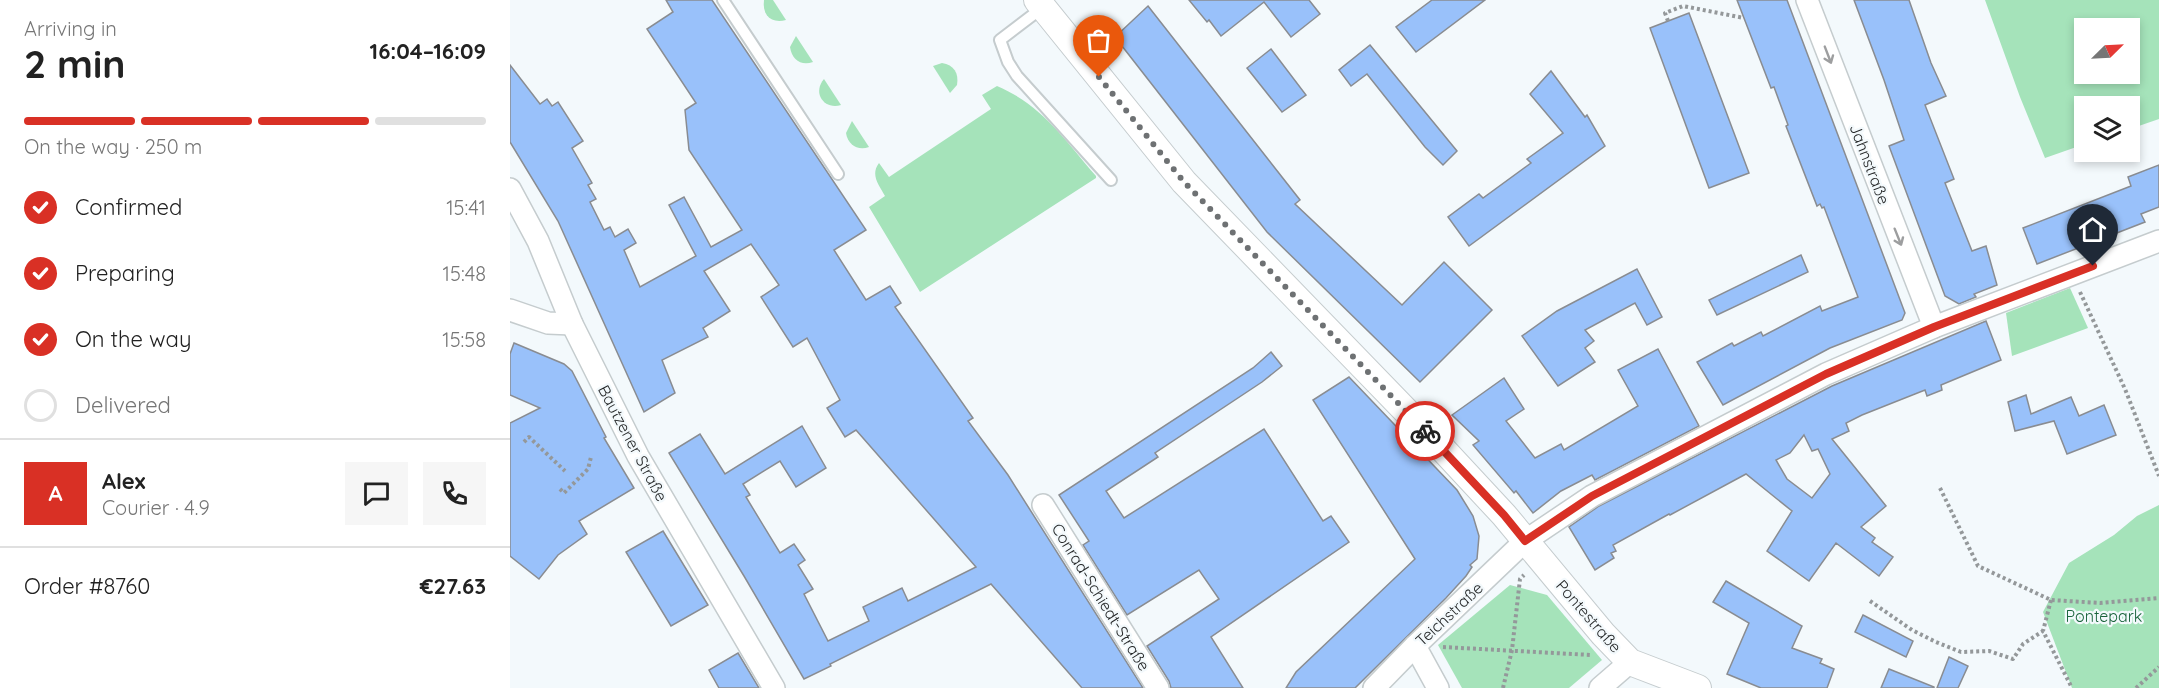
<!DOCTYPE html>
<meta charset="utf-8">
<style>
:root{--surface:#fff;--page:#f6f6f6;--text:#222;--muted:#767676;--line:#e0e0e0;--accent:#d93025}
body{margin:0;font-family:Quicksand,sans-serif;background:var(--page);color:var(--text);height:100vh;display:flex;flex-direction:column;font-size:22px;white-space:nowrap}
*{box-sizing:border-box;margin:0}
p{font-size:20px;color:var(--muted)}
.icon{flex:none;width:33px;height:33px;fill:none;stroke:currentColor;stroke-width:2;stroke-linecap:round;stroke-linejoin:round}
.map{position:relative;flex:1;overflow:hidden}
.panel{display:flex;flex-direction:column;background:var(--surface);width:510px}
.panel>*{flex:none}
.needle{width:39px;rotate:66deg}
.controls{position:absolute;left:1564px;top:18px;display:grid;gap:12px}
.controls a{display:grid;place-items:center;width:66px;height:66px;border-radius:0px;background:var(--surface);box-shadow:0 3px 9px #0003;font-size:30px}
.pin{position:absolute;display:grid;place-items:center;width:51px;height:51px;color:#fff;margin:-62px -26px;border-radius:50% 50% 50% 0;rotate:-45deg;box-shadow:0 0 6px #0007}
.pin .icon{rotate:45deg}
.courier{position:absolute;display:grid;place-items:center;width:60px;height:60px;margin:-30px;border:4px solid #d93025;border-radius:50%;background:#fff;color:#222;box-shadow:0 2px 8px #0007}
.head em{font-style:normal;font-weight:800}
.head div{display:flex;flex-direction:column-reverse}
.head{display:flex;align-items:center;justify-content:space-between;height:102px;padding:0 24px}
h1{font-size:39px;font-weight:800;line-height:45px}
.bar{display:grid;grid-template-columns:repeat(4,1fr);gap:9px 6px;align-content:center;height:72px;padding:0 24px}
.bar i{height:8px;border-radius:4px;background:var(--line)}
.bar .selected{background:var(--accent)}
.bar p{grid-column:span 4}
.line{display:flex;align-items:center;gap:15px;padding:0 24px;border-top:2px solid var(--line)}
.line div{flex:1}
.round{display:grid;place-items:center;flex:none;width:63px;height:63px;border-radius:0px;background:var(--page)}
ol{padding:0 24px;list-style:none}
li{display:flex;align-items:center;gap:18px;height:66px}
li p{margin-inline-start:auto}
li .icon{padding:6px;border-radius:50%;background:var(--accent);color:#fff;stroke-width:4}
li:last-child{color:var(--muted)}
li i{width:33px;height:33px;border:3px solid var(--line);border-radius:50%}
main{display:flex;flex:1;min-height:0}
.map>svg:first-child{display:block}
.green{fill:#a5e3ba;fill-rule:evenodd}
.building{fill:#99c1fa;stroke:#898c91;stroke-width:1.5;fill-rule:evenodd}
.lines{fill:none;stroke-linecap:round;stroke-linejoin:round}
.service-casing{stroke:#c5ccce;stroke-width:14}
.minor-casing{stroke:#c5ccce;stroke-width:24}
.tertiary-casing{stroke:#c5ccce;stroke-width:28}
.path{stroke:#94989a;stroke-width:4;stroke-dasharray:3 3;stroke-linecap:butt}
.service{stroke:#fff;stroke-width:10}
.minor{stroke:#fff;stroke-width:21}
.tertiary{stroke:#fff;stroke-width:26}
.oneway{stroke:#9d9e9f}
.done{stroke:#6e7173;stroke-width:6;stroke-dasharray:0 10.8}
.route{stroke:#d93025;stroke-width:8}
.labels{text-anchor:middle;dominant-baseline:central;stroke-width:4.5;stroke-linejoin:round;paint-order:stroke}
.street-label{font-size:16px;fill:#262829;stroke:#f3f9fc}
.park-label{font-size:16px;fill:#19633b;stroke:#f3f9fc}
</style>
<main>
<section class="panel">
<div class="head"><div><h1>2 min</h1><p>Arriving in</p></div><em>16:04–16:09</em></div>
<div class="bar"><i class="selected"></i><i class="selected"></i><i class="selected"></i><i></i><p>On the way · 250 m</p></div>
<ol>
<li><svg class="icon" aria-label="check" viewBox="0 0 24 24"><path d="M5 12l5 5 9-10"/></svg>Confirmed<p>15:41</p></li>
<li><svg class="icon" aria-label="check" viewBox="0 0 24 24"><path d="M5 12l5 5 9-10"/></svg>Preparing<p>15:48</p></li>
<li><svg class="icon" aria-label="check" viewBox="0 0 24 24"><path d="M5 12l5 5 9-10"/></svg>On the way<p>15:58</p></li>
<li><i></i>Delivered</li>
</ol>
<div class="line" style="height:108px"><b class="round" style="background:var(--accent);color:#fff">A</b><div><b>Alex</b><p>Courier · 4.9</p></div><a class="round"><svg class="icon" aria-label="chat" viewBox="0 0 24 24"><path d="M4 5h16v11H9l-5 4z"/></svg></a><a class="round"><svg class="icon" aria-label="phone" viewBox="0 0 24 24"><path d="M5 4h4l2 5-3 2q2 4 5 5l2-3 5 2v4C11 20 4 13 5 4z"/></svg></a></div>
<div class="line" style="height:78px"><div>Order #8760</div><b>€27.63</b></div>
</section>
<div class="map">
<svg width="1649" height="688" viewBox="0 0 1649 688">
<rect width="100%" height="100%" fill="#f3f9fc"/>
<g class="green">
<path d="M 254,0 L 263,0 L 276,20 C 261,24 252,15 254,0 Z"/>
<path d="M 1475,0 L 1649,0 L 1649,119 L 1620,129 L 1620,106 L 1575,106 L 1575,144 L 1535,158 L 1510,97 ZM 1620,28 L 1620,74 L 1575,74 L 1575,28 Z"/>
<path d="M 286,36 L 303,62 C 291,66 282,60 280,47 Z"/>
<path d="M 432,63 C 444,65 449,73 447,85 L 440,93 L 423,66 Z"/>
<path d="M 314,79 L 331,105 C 314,110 302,93 314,79 Z"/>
<path d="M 487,86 C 532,105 554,139 586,176 L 586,178 L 410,292 L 359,207 L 375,196 C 369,185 360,175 369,163 L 379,177 L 481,109 L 472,95 Z"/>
<path d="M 342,121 L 359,147 C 348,151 338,145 336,133 Z"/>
<polygon points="1560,288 1578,328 1502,356 1496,313"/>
<polygon points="1649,505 1649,688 1562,688 1533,612 1559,563 1604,535 1627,516"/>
<polygon points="1000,585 1037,595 1092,660 1059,688 952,688 928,645"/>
</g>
<g class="building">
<polygon points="156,0 202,0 356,230 324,250 356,300 380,286 391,303 385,307 463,418 458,421 498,475 633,688 572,688 481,584 320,664 321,666 294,679 234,576 159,453 190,434 215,474 292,426 316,468 286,487 270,461 233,484 240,495 236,497 270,553 284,544 295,560 288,565 303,589 294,594 318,641 359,621 353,607 392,588 398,601 466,567 346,430 335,437 317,408 330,400 297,338 283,347 251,297 269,285 241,244 194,271 220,311 193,328 198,337 152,360 165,393 134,412 48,221 0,142 0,65 30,104 37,99 42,106 48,102 73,141 62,148 82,183 78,185 86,199 80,202 94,230 100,227 105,237 118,229 126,243 114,250 130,287 186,256 159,205 174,197 201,247 232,230 179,150 175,110 186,103 137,29 163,12"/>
<polygon points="679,0 799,0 810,14 781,37 754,2 711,36 699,20 697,22"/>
<polygon points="922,0 975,0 906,52 886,27"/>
<polygon points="1227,0 1277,0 1395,313 1392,320 1320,348 1213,405 1187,362 1222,343 1224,346 1251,332 1253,336 1310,306 1312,311 1348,297 1314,207 1312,208 1310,204 1307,206 1276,126 1278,125 1264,87 1261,88"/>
<polygon points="1344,0 1399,0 1421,63 1436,96 1415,105 1444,179 1435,183 1462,251 1476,246 1487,285 1464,294 1466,297 1449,304 1435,296 1379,146 1394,140 1374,80"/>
<polygon points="638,6 790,200 785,204 892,305 934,262 982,310 910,382 757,232 605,37"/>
<polygon points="1179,13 1239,173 1199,188 1140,28"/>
<polygon points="860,45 947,151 933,165 915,147 857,74 841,86 829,70"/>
<polygon points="761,49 796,95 772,112 737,68"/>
<polygon points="1041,71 1075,117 1077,115 1095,146 959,246 938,217 969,194 973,198 1021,163 1017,159 1053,133 1020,94"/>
<polygon points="1649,165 1649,207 1631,214 1635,222 1527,264 1513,228 1621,186 1618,177"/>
<polygon points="1291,255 1298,272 1207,315 1199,300"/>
<polygon points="1127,269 1152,317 1137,325 1125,303 1075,330 1084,341 1075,348 1085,362 1048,386 1012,336 1047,311"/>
<path d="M 1476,321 L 1491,360 L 1431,385 L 1432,390 L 1417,396 L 1415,390 L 1352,415 L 1336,423 L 1339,431 L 1322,439 L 1376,506 L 1351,527 L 1365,538 L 1362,542 L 1383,557 L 1369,576 L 1326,543 L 1299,581 L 1257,551 L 1282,511 L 1236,474 L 1160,515 L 1159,514 L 1103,545 L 1106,551 L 1101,553 L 1104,558 L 1085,570 L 1059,527 L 1089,506 L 1322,386 ZM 1294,435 L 1302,451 L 1308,449 L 1320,474 L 1302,498 L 1277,479 L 1266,460 L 1280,453 Z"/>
<polygon points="4,343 54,364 62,371 96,437 94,438 124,488 69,521 77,534 48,555 29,579 0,556 0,423 30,408 0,395 0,354"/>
<polygon points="1148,349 1189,426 1085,480 1082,475 1051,491 1023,513 1006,491 1004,493 963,445 969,441 942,415 994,378 1014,409 996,421 1025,458 1051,444 1054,450 1128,406 1108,370"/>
<polygon points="761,352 772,366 752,382 645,453 648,457 596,491 614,518 754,429 813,521 821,516 839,542 701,637 733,688 661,688 659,681 637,646 709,599 689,570 617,615 573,545 579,541 549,495 743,368"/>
<polygon points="839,377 947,490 963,516 969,536 967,559 960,565 962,567 956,576 936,598 845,688 776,688 786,672 905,559 803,400"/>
<polygon points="1516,395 1521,414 1561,397 1569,416 1594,405 1606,435 1557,454 1544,421 1505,431 1498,402"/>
<polygon points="153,531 198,605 161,626 116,552"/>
<polygon points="1216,581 1292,626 1282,648 1312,659 1310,663 1324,669 1317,688 1251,688 1217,674 1239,623 1203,602"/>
<polygon points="1353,615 1403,641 1396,657 1345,632"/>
<polygon points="228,653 249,688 209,688 199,670"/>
<polygon points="1439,657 1458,666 1448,688 1427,688"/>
<polygon points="1379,669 1424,687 1424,688 1371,688"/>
</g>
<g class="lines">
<defs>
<g id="service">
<polyline points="213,0 328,174"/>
<polyline points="532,8 490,40 498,62 507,76 601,180"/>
</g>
<g id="minor">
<polyline points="1297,0 1424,327"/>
<polyline points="0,189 28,241 62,324 128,456 264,688"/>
<polyline points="0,310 38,323 62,324"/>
<polyline points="533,505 648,688"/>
<polyline points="905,646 928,688"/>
<polyline points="864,688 905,646 1015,541 1082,496 1316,374 1424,327 1649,241"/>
<polyline points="1090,688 1120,662"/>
</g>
<polyline id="tertiary" points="527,0 674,182 928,444 994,515 1093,634 1120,662 1188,688"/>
</defs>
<use href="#service" class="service-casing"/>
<use href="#minor" class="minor-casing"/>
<use href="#tertiary" class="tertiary-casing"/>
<g class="path">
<polyline points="1158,21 1155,13 1173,6 1234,18"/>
<polyline points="1570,292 1615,389 1649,476"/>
<polyline points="14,442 19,437 55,471"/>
<polyline points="1430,488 1468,566 1541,600 1590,603 1649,598"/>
<polyline points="50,489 54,493 78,469 81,457"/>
<polyline points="1541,600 1533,631 1562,688"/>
<polyline points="1360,601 1402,630 1426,642 1451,652 1479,651 1503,659 1513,644 1533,631"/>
<polyline points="933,647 1081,655"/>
<polyline points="993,688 1002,650 1010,579 1014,575"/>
<polyline points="1626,688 1649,667"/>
</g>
<use href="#service" class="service"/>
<use href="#minor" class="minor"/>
<use href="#tertiary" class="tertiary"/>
</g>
<defs><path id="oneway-shaft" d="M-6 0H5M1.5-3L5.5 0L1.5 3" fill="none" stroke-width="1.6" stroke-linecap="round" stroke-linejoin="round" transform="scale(1.5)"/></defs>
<g class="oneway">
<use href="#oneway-shaft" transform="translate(1318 55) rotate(69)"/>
<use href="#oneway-shaft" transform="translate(1388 237) rotate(68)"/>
</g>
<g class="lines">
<polyline class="done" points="589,77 674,182 915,431"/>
<polyline class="route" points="915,431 994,515 1015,541 1082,496 1316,374 1424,327 1583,266"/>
</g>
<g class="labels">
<g class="street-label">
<text transform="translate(1360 164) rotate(69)">Jahnstraße</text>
<text transform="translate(123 443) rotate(62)">Bautzener Straße</text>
<text transform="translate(591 597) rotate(58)">Conrad-Schiedt-Straße</text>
<text transform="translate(939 614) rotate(-43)">Teichstraße</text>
<text transform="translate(1079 616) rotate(49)">Pontestraße</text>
</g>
<g class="park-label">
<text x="1594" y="616">Pontepark</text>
</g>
</g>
</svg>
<div class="controls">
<a><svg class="needle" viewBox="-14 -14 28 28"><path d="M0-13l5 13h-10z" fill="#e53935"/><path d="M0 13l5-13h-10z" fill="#767676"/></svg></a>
<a><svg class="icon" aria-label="layers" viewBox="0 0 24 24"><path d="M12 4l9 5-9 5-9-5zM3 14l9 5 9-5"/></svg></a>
</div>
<div class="pin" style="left:589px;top:77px;background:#ea580c"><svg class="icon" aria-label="bag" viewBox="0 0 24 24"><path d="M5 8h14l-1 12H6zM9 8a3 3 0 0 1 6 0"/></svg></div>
<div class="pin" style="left:1583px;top:266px;background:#1f2937"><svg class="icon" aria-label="home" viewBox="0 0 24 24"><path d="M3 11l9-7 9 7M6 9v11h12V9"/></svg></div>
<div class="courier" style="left:915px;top:431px"><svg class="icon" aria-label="bike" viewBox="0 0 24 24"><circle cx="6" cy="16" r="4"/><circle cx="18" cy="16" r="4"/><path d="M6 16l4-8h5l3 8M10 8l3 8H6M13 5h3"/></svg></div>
</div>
</main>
